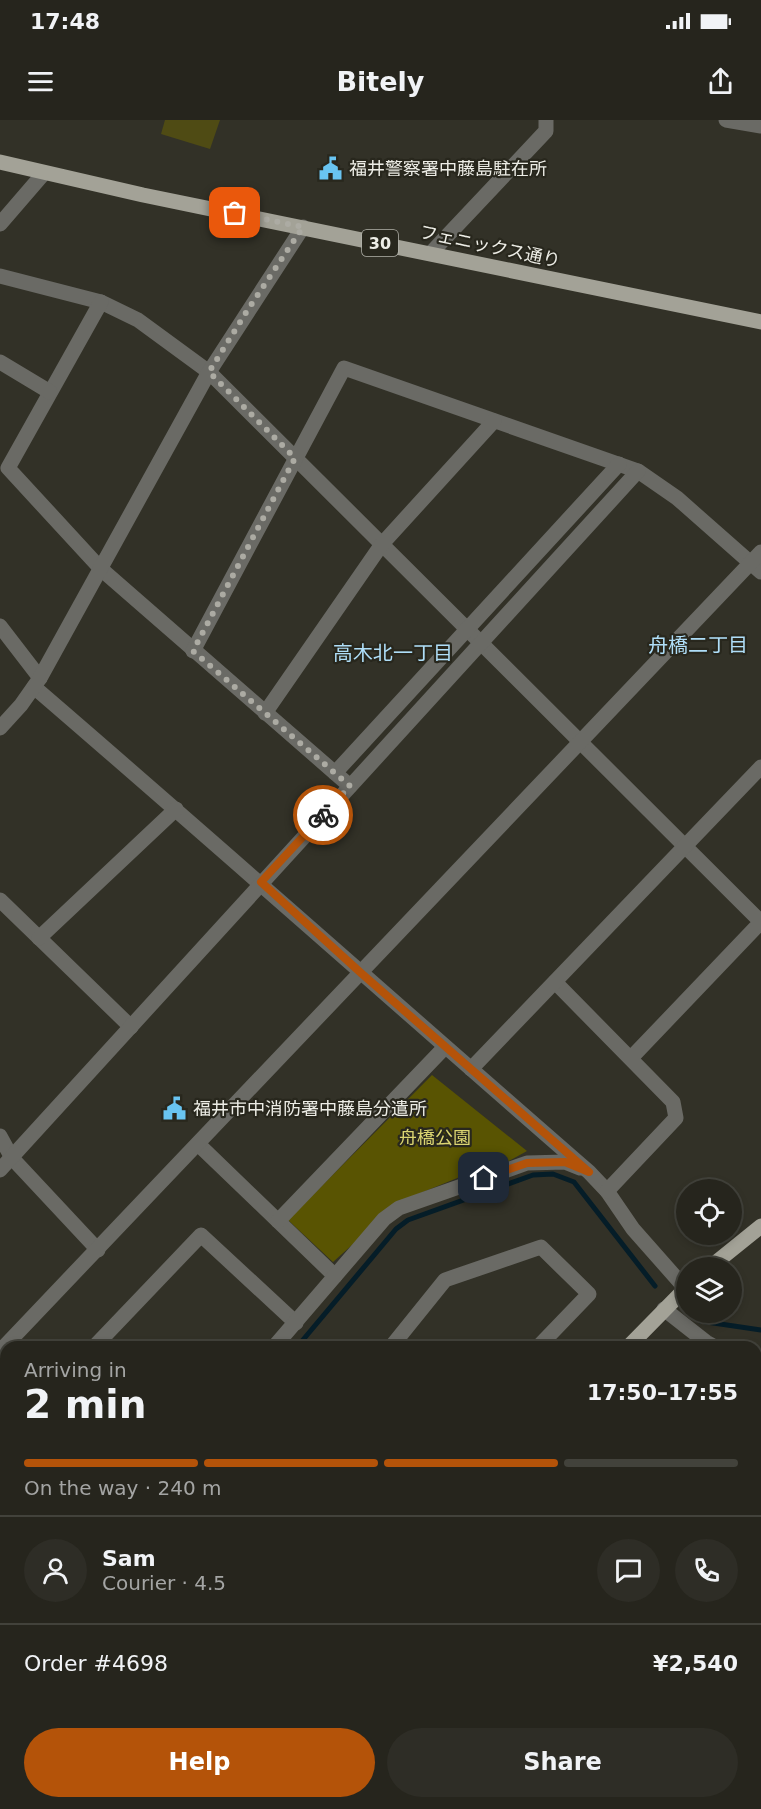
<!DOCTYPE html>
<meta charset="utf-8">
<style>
:root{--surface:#26251d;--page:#2e2d26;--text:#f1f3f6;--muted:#a4a5a4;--line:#42423b;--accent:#b45309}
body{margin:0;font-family:"DejaVu Sans","Noto Sans JP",sans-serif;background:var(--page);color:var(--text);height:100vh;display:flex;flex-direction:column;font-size:22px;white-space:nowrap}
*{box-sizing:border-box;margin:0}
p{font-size:20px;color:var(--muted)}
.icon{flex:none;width:33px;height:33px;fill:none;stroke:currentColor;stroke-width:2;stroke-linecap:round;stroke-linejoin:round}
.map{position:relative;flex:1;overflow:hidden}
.sheet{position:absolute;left:0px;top:1221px;width:762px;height:468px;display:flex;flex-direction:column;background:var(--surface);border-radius:18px 18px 0 0;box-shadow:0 3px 9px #0003,0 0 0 2px var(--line)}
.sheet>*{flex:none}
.fabs{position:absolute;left:676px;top:1059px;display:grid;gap:12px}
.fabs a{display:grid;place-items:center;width:66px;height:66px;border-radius:50%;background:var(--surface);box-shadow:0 3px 9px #0003,0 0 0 2px var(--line);font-size:30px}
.pin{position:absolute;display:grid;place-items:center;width:51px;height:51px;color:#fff;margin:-26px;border-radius:12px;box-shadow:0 3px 9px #0006}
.courier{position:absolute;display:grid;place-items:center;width:60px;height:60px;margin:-30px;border:4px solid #b45309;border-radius:50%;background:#fff;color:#222;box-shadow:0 2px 8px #0007}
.headline em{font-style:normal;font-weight:700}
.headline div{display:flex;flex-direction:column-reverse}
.headline{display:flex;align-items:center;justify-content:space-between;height:102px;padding:0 24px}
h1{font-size:39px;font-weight:700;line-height:45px}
.bar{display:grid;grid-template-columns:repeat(4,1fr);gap:9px 6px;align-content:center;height:72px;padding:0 24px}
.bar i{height:8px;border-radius:4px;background:var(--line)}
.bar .active{background:var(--accent)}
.bar p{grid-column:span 4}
.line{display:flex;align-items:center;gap:15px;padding:0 24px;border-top:2px solid var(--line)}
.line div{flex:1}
.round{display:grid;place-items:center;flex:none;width:63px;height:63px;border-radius:32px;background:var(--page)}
.action{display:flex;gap:12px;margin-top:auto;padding:12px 24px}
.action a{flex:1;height:69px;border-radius:36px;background:var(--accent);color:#fff;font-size:24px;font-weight:700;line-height:69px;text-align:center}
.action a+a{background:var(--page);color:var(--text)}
.status{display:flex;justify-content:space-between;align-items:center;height:42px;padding:0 30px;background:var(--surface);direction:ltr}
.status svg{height:16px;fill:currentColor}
header{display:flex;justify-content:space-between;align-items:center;height:78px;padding:0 24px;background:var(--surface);font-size:27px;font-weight:700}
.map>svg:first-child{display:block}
.green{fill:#595402}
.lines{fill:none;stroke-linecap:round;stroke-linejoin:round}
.stream{stroke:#051d28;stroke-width:5}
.building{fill:#4f4b14}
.minor{stroke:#6a6a65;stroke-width:15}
.major{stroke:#a3a297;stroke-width:15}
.done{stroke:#acaba3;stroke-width:6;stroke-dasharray:0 10.8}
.route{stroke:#b45309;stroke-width:8}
.labels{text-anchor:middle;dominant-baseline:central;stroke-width:4.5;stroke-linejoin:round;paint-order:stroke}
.shield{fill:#28271d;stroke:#b2b2aa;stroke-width:1.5}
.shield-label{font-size:16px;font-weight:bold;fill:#edede6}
.poi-label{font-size:18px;fill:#edede6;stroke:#28271d;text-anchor:start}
.street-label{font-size:18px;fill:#edede6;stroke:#28271d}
.park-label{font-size:18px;fill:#dbd571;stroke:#28271d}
.neighbourhood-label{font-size:20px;fill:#afdef8;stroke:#28271d}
</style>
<div class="status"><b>17:48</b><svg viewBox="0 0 49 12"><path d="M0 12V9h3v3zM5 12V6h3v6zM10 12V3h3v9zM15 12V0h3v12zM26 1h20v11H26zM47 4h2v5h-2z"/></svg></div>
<header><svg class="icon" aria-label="menu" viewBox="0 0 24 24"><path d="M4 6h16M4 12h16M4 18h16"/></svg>Bitely<svg class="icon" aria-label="share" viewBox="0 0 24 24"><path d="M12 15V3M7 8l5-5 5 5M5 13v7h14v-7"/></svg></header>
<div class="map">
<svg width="761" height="1689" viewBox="0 0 761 1689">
<rect width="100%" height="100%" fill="#323127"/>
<polygon class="green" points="432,955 527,1031 500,1046 472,1052 401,1081 333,1142 288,1100"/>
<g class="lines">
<g class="stream">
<polyline points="700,1201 761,1210"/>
<polyline points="297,1227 396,1109 408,1100 533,1055 553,1054 574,1062 655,1166"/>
<polyline points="0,1422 6,1418"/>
</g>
</g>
<polygon class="building" points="165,0 220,0 210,29 161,14"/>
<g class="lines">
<g class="minor">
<polyline points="726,0 761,6"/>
<polyline points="0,104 44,53"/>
<polyline points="431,133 546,11 546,0"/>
<polyline points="0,156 101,182 138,200 209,252 761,802 631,938"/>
<polyline points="101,182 8,348 101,449 350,666"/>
<polyline points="0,242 50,272"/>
<polyline points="0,506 40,558"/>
<polyline points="193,531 344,248 638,351 677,378 761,452"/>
<path d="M 34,567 C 220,727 404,891 589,1052 L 607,1071 L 633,1109 L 686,1169"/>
<polyline points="265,593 382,424 494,301"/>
<polyline points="0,608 21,585 40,558 209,252 303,107"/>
<polyline points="335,653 619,344"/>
<polyline points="0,780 131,907"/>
<polyline points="39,818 176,689"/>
<polyline points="555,862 673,982 676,998 607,1071"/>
<polyline points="471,949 761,647"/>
<polyline points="0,1016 12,1038 98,1130"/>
<polyline points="198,1024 335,1156"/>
<polyline points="0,1050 638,351"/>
<polyline points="278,1101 445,927"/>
<polyline points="664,1189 706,1222 715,1227"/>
<polyline points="94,1227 201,1115 296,1203"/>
<polyline points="274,1227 384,1099 399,1088 527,1043 565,1042 580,1048"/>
<polyline points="391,1227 445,1160 541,1127 589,1174 538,1227"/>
<polyline points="0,1231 761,432"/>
<polyline points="756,1249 761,1251"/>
<polyline points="756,1390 761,1390"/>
<polyline points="0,1404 6,1400"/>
<polyline points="756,1515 761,1515"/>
<polyline points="0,1565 6,1559"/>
<polyline points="715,1683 722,1689"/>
<polyline points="325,1689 331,1683"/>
<polyline points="354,1689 359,1683"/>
<polyline points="535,1689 540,1683"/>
</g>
<g class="major">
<polyline points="0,42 143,75 761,202"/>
<polyline points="709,1148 761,1106"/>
<polyline points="628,1227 687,1167"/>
<polyline points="182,1689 188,1683"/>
</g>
</g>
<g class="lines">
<polyline class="done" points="235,93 303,107 247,191 209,252 295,338 193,531 350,666 323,695"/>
<polyline class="route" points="323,695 261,762 361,853 589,1052 565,1042 527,1043 484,1058"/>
</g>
<defs>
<symbol id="civic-bare" viewBox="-9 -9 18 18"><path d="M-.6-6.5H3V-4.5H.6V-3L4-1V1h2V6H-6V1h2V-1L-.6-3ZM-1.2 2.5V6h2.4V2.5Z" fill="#69c4f1" stroke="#28271d" stroke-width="2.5" paint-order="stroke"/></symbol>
</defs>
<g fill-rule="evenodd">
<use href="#civic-bare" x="314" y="32" width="33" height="33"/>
<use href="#civic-bare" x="158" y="972" width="33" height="33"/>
</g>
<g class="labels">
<rect class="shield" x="362" y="110" width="36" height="26" rx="4.5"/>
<g class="shield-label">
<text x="380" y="123">30</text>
</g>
<g class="poi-label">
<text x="349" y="48">福井警察署中藤島駐在所</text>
<text x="193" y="988">福井市中消防署中藤島分遣所</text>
</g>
<g class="street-label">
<text transform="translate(490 126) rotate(12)">フェニックス通り</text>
</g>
<g class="park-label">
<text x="435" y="1017">舟橋公園</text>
</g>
<g class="neighbourhood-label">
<text x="698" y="525">舟橋二丁目</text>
<text x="393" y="533">高木北一丁目</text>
</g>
</g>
</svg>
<div class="fabs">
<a><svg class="icon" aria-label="locate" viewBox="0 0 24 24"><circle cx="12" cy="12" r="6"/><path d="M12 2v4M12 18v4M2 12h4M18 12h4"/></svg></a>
<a><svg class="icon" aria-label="layers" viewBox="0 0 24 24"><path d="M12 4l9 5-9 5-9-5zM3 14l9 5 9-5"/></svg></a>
</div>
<div class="pin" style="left:235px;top:93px;background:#ea580c"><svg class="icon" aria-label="bag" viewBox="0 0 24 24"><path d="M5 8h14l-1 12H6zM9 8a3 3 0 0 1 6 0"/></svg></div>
<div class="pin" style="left:484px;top:1058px;background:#1f2937"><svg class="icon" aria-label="home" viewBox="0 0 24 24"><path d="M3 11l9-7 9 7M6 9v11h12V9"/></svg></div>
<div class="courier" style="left:323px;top:695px"><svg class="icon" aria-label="bike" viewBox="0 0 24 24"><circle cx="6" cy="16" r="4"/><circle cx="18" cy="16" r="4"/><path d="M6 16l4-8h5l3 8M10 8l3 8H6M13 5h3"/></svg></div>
<section class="sheet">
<div class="headline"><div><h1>2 min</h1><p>Arriving in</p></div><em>17:50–17:55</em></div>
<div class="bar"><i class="active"></i><i class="active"></i><i class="active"></i><i></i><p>On the way · 240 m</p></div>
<div class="line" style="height:108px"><a class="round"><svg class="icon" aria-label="person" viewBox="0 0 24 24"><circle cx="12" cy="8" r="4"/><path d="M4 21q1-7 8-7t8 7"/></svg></a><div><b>Sam</b><p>Courier · 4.5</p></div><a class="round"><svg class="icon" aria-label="chat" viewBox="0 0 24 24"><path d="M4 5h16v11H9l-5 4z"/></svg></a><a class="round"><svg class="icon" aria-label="phone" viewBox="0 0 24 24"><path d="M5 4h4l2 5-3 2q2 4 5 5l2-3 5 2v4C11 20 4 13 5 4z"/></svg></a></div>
<div class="line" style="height:78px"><div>Order #4698</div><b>¥2,540</b></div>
<div class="action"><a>Help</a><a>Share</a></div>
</section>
</div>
